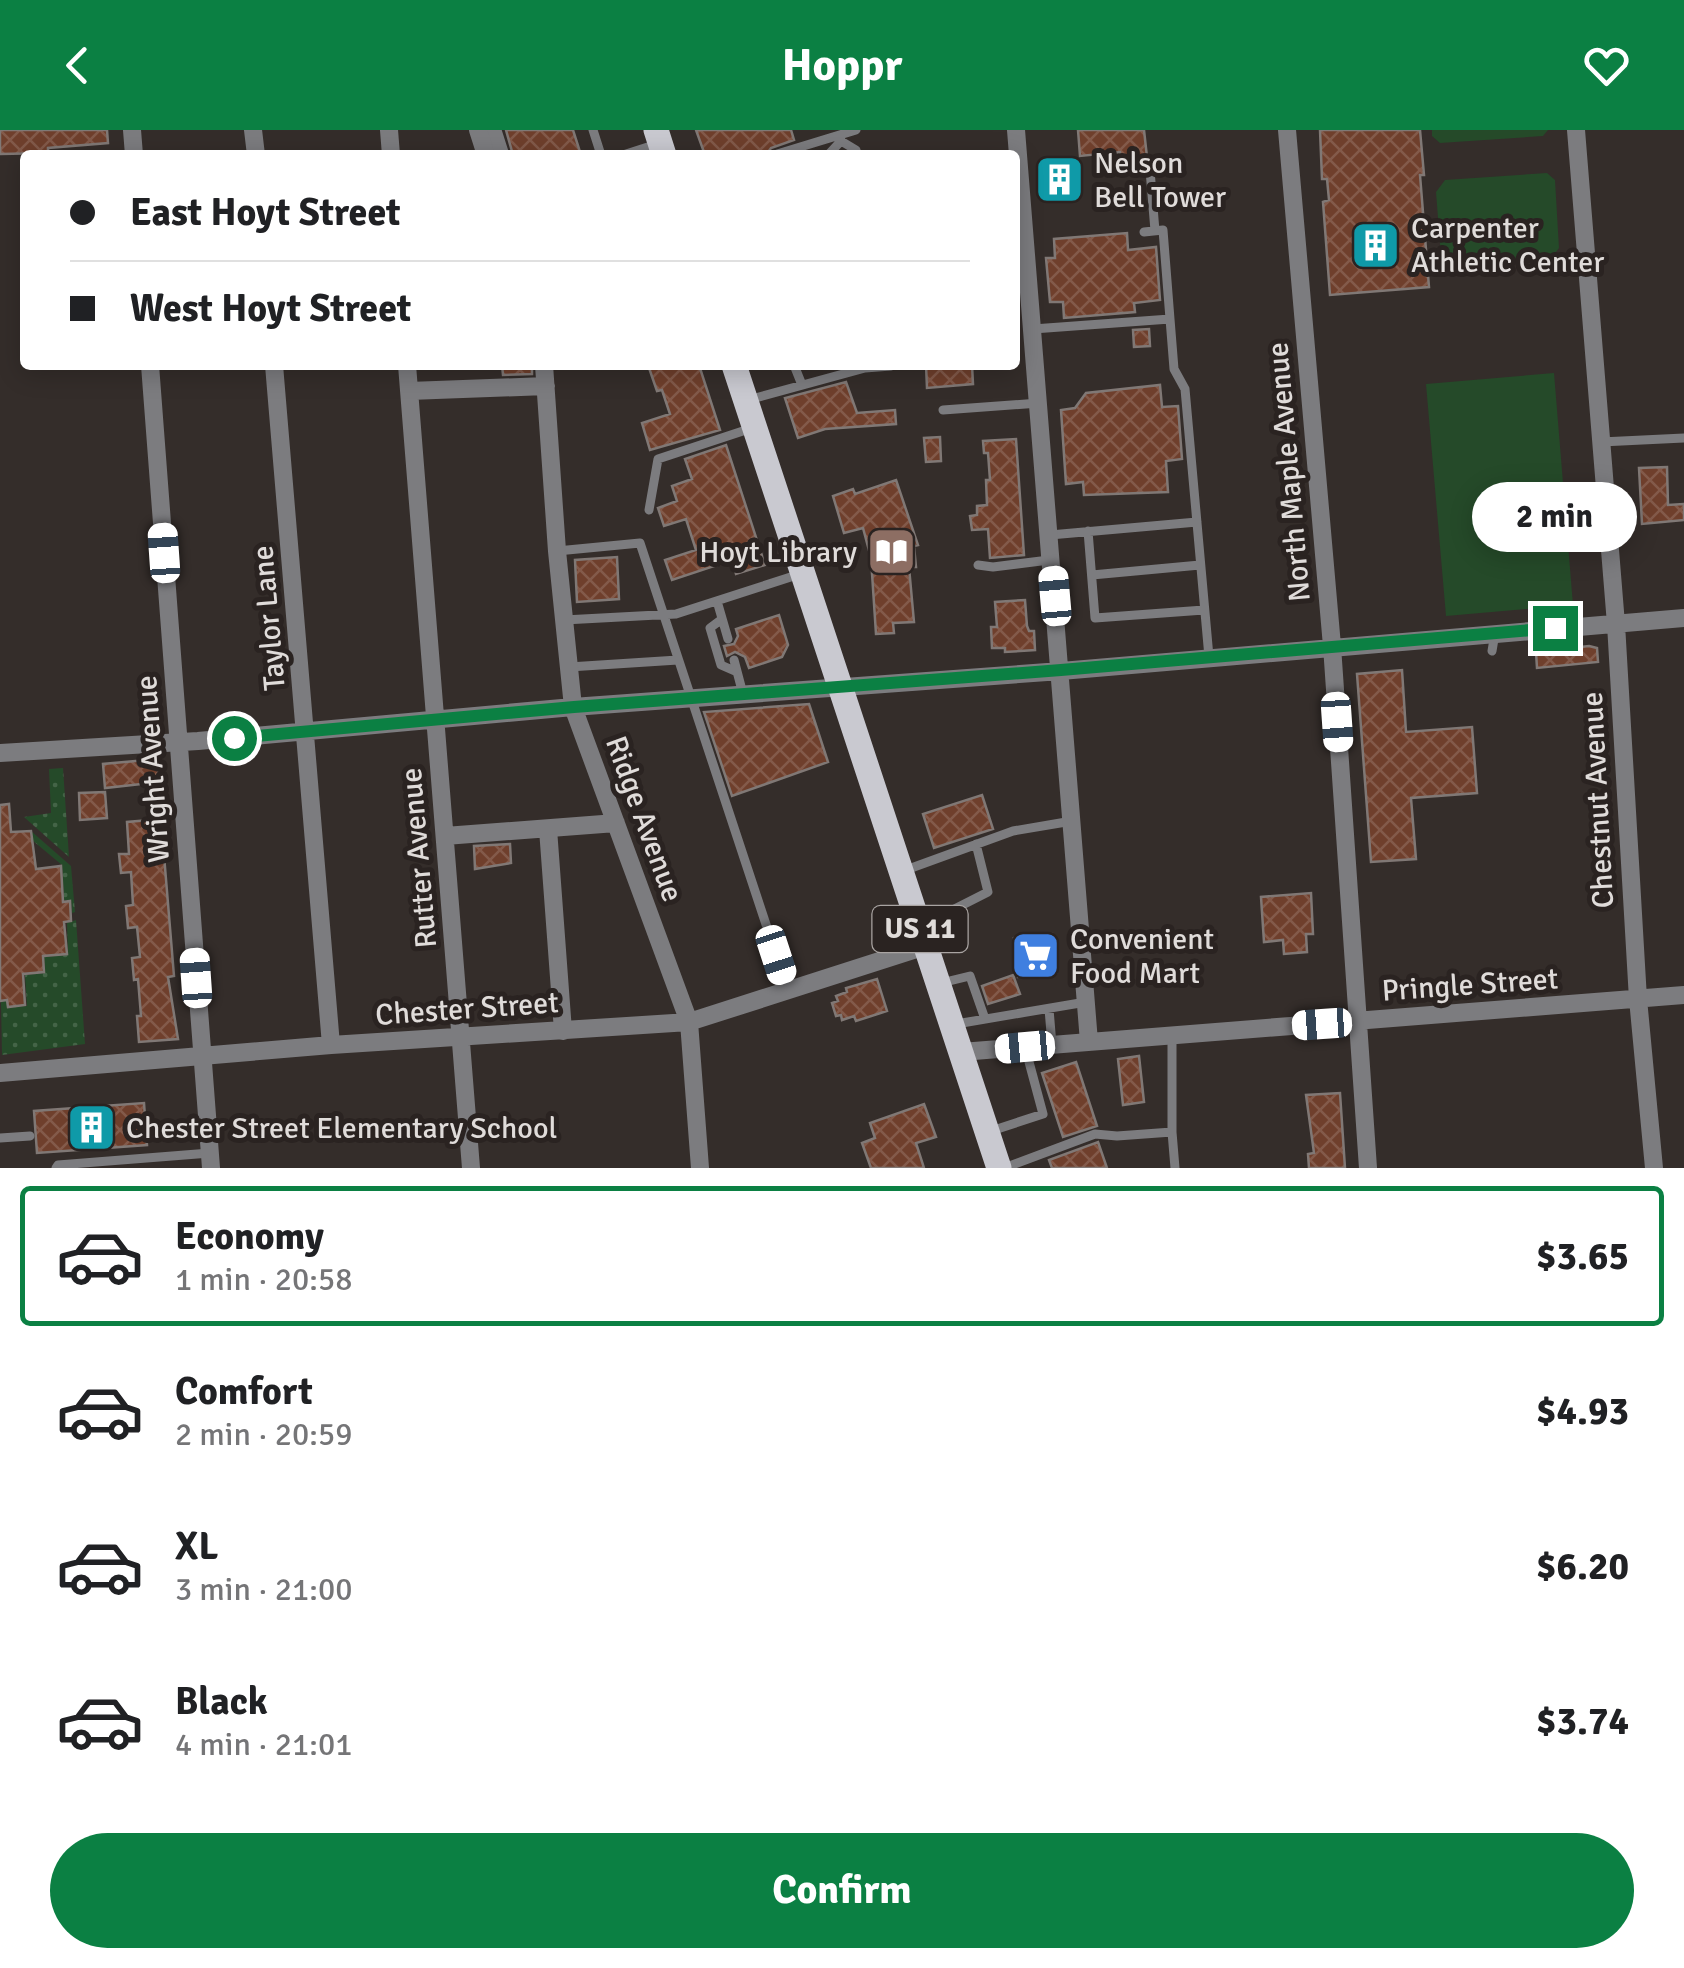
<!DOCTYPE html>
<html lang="en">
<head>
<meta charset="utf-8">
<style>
  :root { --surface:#fff; --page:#f6f6f6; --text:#202124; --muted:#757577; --line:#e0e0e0; --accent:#0b8043 }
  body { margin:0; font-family:Signika,sans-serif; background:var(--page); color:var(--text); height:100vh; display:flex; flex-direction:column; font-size:38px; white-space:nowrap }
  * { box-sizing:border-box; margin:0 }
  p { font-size:32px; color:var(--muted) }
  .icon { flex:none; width:55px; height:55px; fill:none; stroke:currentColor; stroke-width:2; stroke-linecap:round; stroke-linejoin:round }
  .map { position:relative; height:1038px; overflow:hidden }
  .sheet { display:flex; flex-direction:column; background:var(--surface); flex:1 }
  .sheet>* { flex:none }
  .hud { position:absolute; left:20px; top:20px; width:1000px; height:220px; border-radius:10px; box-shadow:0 5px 25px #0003; display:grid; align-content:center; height:220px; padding:0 50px; background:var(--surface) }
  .end { position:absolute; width:45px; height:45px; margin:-22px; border:12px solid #0b8043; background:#fff; box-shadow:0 0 0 5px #fff }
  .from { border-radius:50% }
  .bubble { position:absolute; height:70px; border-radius:35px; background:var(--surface); box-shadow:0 5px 25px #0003; font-size:32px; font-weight:800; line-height:70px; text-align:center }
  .car { position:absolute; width:30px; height:60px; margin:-30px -15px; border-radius:12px; box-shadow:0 0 8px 2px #0007; background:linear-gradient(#fff 24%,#345 0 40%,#fff 0 76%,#345 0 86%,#fff 0) }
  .hud b { display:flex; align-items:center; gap:35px; height:95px; font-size:38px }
  .hud b+b { border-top:2px solid var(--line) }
  .hud i { width:25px; height:25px; background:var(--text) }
  ul { padding:18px 0 0; list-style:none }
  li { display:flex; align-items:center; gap:30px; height:140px; margin:0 20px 15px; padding:0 30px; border:5px solid transparent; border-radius:10px }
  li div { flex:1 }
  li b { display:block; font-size:38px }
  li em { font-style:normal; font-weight:800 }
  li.selected { border-color:var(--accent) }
  li>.icon { width:90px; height:90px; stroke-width:1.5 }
  .primary-button { display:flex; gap:20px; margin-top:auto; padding:20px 50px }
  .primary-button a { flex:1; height:115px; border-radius:60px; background:var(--accent); color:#fff; font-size:40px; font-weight:800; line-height:115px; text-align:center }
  header { display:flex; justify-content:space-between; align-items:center; height:130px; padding:0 50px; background:var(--accent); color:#fff; font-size:45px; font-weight:800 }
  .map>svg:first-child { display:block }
  .green { fill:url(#green-dots) }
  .pitch { fill:#254a29 }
  .building { fill:url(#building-cross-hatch); stroke:#807875; stroke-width:2.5 }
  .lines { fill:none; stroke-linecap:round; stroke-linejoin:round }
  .service { stroke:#7c7c7f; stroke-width:9 }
  .minor { stroke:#7c7c7f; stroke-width:18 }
  .primary { stroke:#c9c9d0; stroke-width:25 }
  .route { stroke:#0b8043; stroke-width:12 }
  .labels { text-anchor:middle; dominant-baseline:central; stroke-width:10; stroke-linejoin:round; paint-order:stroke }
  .shield { fill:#2a2321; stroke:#a9a4a2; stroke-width:2.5 }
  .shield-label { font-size:28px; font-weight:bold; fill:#e0dcda }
  .poi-label { font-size:30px; fill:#e0dcda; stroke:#2a2321; text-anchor:start }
  .street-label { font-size:30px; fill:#e0dcda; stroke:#2a2321 }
</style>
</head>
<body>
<header><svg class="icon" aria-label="back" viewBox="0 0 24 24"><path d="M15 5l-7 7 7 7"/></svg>Hoppr<svg class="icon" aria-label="heart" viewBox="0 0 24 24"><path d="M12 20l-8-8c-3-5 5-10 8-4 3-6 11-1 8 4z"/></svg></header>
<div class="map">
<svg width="1684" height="1038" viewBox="0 0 1684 1038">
  <defs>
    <pattern id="green-dots" width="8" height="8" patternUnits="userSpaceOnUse" patternTransform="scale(2.5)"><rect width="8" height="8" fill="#254a29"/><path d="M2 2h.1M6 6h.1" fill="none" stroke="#446447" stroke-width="1.8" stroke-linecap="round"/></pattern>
    <pattern id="building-cross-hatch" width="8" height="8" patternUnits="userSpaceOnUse" patternTransform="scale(2.5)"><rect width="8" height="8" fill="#6f3f2c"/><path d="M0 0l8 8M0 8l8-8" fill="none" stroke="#835a4a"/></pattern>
  </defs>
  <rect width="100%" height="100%" fill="#342d2a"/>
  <path class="green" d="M63,638L69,727L24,687L51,683L49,639Z
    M31,701L71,736L75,782L72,783L71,770H64L62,735L32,710Z
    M76,790L85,914L2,925L1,871H6L8,877L27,876L25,845L45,843L44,827L68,825L67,793Z"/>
  <path class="pitch" d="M1432,0H1548L1543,6L1440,13L1432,6Z
    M1547,43L1555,50L1559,118L1553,126L1451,134L1441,126L1436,62L1445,50Z
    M1554,243L1573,475L1446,486L1426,254Z"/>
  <path class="building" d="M0,0H107L108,13L48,18V23L0,24Z
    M506,0H573L581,25H513Z
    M696,0H791L794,10L771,18L766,25H705Z
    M1078,0H1144L1147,27L1121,29L1120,22L1080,26Z
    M1320,0H1420L1424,45H1420L1429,157L1330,165L1323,72L1329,70L1327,49H1322Z
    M1066,43L1067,56L1053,57L1052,44Z
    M1127,103L1128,120L1156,117L1160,170L1134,173L1135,182L1064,188L1063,172H1050L1046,128H1055L1054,109Z
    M1149,199L1150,216L1134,217L1133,200Z
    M502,235H532V244L503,245Z
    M648,235H699L720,300L650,320L642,293L670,284L662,260L657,261Z
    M926,235H972L973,254L927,258Z
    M846,252L857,283L895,280L896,294L825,299L798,308L785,268Z
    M1160,255L1162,277L1178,276L1182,329L1166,331L1168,362L1084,365L1083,352L1066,354L1061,280L1075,278L1086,263Z
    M940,307L941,331L926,332L924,308Z
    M1016,309L1024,425L990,428L988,399L972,400L970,386L977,385V376L987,375L986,350H990L988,323H984L983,311Z
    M726,315L765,435L736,444L732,430L672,450L665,430L696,420L686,389L664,396L658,378L677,371L672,356L692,349L685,329Z
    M1667,337L1668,375L1684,374V390L1642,394L1639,338Z
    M896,350L918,415L914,416L916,437H909L914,492L893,493L894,503L876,504L871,428L863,398L844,403L833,366L853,359L855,364Z
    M617,427L619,469L577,472L575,430Z
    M1025,470L1027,496L1029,501H1034L1035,520L1005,522V518H992L991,497H997L995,472Z
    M779,485L788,515L782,527L749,538L745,527L735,522L727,526L724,516L734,514L738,506L736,499Z
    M1589,516L1597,518L1598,532L1537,538L1536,522Z
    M1402,540L1406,602L1472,597L1477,663L1411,668L1416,729L1371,732L1357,544Z
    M809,574L828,632L732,666L704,582Z
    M157,629L160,652L105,658L103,634Z
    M105,662L107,688L80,690L79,663Z
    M982,665L993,699L934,718L923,684Z
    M9,674L11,702L31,701L36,739L61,736L63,772L70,771L71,791L64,792L67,824L43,826L44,842L23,844L25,875L8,877L7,870L0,871V675Z
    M161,689L174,846L168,847L178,909L139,912L137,886H141L138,849L134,850L132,828L140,827L137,797L128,798L126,776L133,775L131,742L121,743L119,724H129L127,692Z
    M510,714L511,733L475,739L474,716Z
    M1311,763L1313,804H1306L1307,822L1284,824L1283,810L1264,812L1261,767Z
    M1052,804L1056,843L1018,847L1014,808Z
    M1013,845L1020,864L988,874L982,856Z
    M877,849L887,881L856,891L854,886L842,890L841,885L836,886L832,873L838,871L836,866L847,862L846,858Z
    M1139,926L1144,972L1123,975L1118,929Z
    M1076,932L1097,996L1063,1007L1042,943Z
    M1340,963L1345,1038H1309L1308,1024L1314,1023L1306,965Z
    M144,973L147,1015L37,1023L34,981Z
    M924,974L936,1007L916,1013L924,1038H871L862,1013L875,1008L870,993Z
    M1098,1012L1107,1038H1052L1049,1030Z"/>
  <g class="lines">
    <path class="service" d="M489,0L496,25
      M497,0L505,25
      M593,0L601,25
      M840,5L841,11L856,20L857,25
      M623,25L657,14
      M774,25L856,0
      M828,25L841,11
      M1150,40L1155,101
      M1170,189L1174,239L1185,259L1209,527
      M1033,199L1170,189L1163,100L1144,102
      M794,235L802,255
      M748,270L865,238L891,236
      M943,280L1039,273
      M1601,312L1684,308
      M649,380L658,329L752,298
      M1088,401L1095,488L1204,480
      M1050,405L1197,392
      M557,421L640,413L788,861
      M978,435L993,437L1049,430
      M1092,445L1200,435
      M717,471L728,509
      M722,489L710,498L721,535L737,542
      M564,490L676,484L800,444
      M1492,521L1495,503
      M734,530L743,564
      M569,537L678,530
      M903,741L1013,701L1072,691
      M923,795L988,762L976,714
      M941,853L970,846L985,889
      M1049,879L1052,915
      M956,894L1086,872
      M988,1002L1043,984L1025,917
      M1172,1002V906
      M0,1008L30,1006
      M56,1038L58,1035L210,1023
      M1004,1038L1095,1004L1117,1006L1172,1002L1175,1038"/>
    <path class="minor" d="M132,0L134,25
      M253,0L256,25
      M389,0L391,25
      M478,0L486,25
      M1016,0L1089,912
      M1287,0L1332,516L1368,1038
      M1576,0L1616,494L1638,869L1654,1038
      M150,235L211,1038
      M274,235L331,915
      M407,235L471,1038
      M544,235L557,421L573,577L689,892L700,1038
      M409,261L546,256
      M0,623L198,611L573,577L1061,541L1684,488
      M548,699L563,901
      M445,706L616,693
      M961,922L1684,865
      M0,943L331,915L689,892L926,816"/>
    <path class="primary" d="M656,0L664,25
      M734,235L999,1038"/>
  </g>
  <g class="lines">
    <path class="route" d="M234,608L574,577L1061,540L1555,498"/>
  </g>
  <defs>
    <symbol id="building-square" viewBox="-11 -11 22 22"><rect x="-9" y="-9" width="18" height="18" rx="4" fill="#0f9aa8" stroke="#2a2321"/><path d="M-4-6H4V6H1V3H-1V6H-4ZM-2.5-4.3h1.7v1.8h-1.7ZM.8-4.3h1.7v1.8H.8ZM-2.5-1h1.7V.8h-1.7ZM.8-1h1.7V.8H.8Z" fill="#fff"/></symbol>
    <symbol id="library-square" viewBox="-11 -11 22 22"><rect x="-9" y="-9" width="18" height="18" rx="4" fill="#8d6e63" stroke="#2a2321"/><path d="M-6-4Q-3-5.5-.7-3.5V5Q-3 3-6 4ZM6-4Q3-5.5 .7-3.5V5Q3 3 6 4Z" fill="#fff"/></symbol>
    <symbol id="supermarket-square" viewBox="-11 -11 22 22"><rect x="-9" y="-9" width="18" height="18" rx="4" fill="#3f7fe0" stroke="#2a2321"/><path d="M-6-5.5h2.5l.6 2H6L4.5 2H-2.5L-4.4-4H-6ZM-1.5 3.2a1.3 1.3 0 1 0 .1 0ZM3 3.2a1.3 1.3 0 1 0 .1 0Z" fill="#fff"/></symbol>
  </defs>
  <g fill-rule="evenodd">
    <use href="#building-square" x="1032" y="22" width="55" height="55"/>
    <use href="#building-square" x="1348" y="88" width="55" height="55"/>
    <use href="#library-square" x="864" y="394" width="55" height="55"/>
    <use href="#supermarket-square" x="1008" y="798" width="55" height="55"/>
    <use href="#building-square" x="64" y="970" width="55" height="55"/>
  </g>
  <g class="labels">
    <rect class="shield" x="872.5" y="776" width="95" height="46" rx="8"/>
    <g class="shield-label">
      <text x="920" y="799">US 11</text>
    </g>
    <g class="poi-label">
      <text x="1094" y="33">Nelson<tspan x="1094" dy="34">Bell Tower</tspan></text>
      <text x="1411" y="98">Carpenter<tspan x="1411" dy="34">Athletic Center</tspan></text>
      <text x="857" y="422" text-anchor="end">Hoyt Library</text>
      <text x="1070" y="809">Convenient<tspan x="1070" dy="34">Food Mart</tspan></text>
      <text x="126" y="998">Chester Street Elementary School</text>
    </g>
    <g class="street-label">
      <text transform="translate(1289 342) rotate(-95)">North Maple Avenue</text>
      <text transform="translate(269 488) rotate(-95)">Taylor Lane</text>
      <text transform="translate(153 639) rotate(-94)">Wright Avenue</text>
      <text transform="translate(1598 670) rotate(-93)">Chestnut Avenue</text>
      <text transform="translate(644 689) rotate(70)">Ridge Avenue</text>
      <text transform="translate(419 728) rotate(-95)">Rutter Avenue</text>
      <text transform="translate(1470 855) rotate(-4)">Pringle Street</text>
      <text transform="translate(467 879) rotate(-4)">Chester Street</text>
    </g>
  </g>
</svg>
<i class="end from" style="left:234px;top:608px"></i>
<i class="end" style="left:1555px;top:498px"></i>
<div class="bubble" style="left:1472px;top:352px;width:165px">2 min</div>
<i class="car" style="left:164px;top:423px;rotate:356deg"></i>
<i class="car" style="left:1055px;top:466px;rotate:355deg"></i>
<i class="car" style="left:1337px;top:592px;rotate:176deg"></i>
<i class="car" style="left:776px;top:825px;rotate:162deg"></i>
<i class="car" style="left:196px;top:848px;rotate:356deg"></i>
<i class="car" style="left:1322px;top:894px;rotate:266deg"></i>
<i class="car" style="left:1025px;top:917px;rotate:265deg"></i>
<div class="hud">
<b><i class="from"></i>East Hoyt Street</b>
<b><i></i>West Hoyt Street</b>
</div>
</div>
<section class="sheet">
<ul>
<li class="selected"><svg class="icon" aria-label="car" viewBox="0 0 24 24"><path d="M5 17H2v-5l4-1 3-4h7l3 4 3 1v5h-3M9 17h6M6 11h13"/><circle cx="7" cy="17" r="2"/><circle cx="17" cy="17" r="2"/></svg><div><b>Economy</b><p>1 min · 20:58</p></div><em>$3.65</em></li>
<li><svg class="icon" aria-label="car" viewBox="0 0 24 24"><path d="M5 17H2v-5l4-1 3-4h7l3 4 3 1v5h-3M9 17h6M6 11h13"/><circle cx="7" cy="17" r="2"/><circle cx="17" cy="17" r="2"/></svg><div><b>Comfort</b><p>2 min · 20:59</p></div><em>$4.93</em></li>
<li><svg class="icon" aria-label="car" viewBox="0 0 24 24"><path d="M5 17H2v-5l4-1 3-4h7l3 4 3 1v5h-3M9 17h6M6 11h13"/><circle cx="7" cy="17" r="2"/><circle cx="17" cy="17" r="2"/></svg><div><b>XL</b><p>3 min · 21:00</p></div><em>$6.20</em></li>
<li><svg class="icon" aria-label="car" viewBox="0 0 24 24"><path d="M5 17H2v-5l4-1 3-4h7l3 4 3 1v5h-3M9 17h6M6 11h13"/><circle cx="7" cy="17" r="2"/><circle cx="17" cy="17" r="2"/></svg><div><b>Black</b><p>4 min · 21:01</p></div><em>$3.74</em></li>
</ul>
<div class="primary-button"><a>Confirm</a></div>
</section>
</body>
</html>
